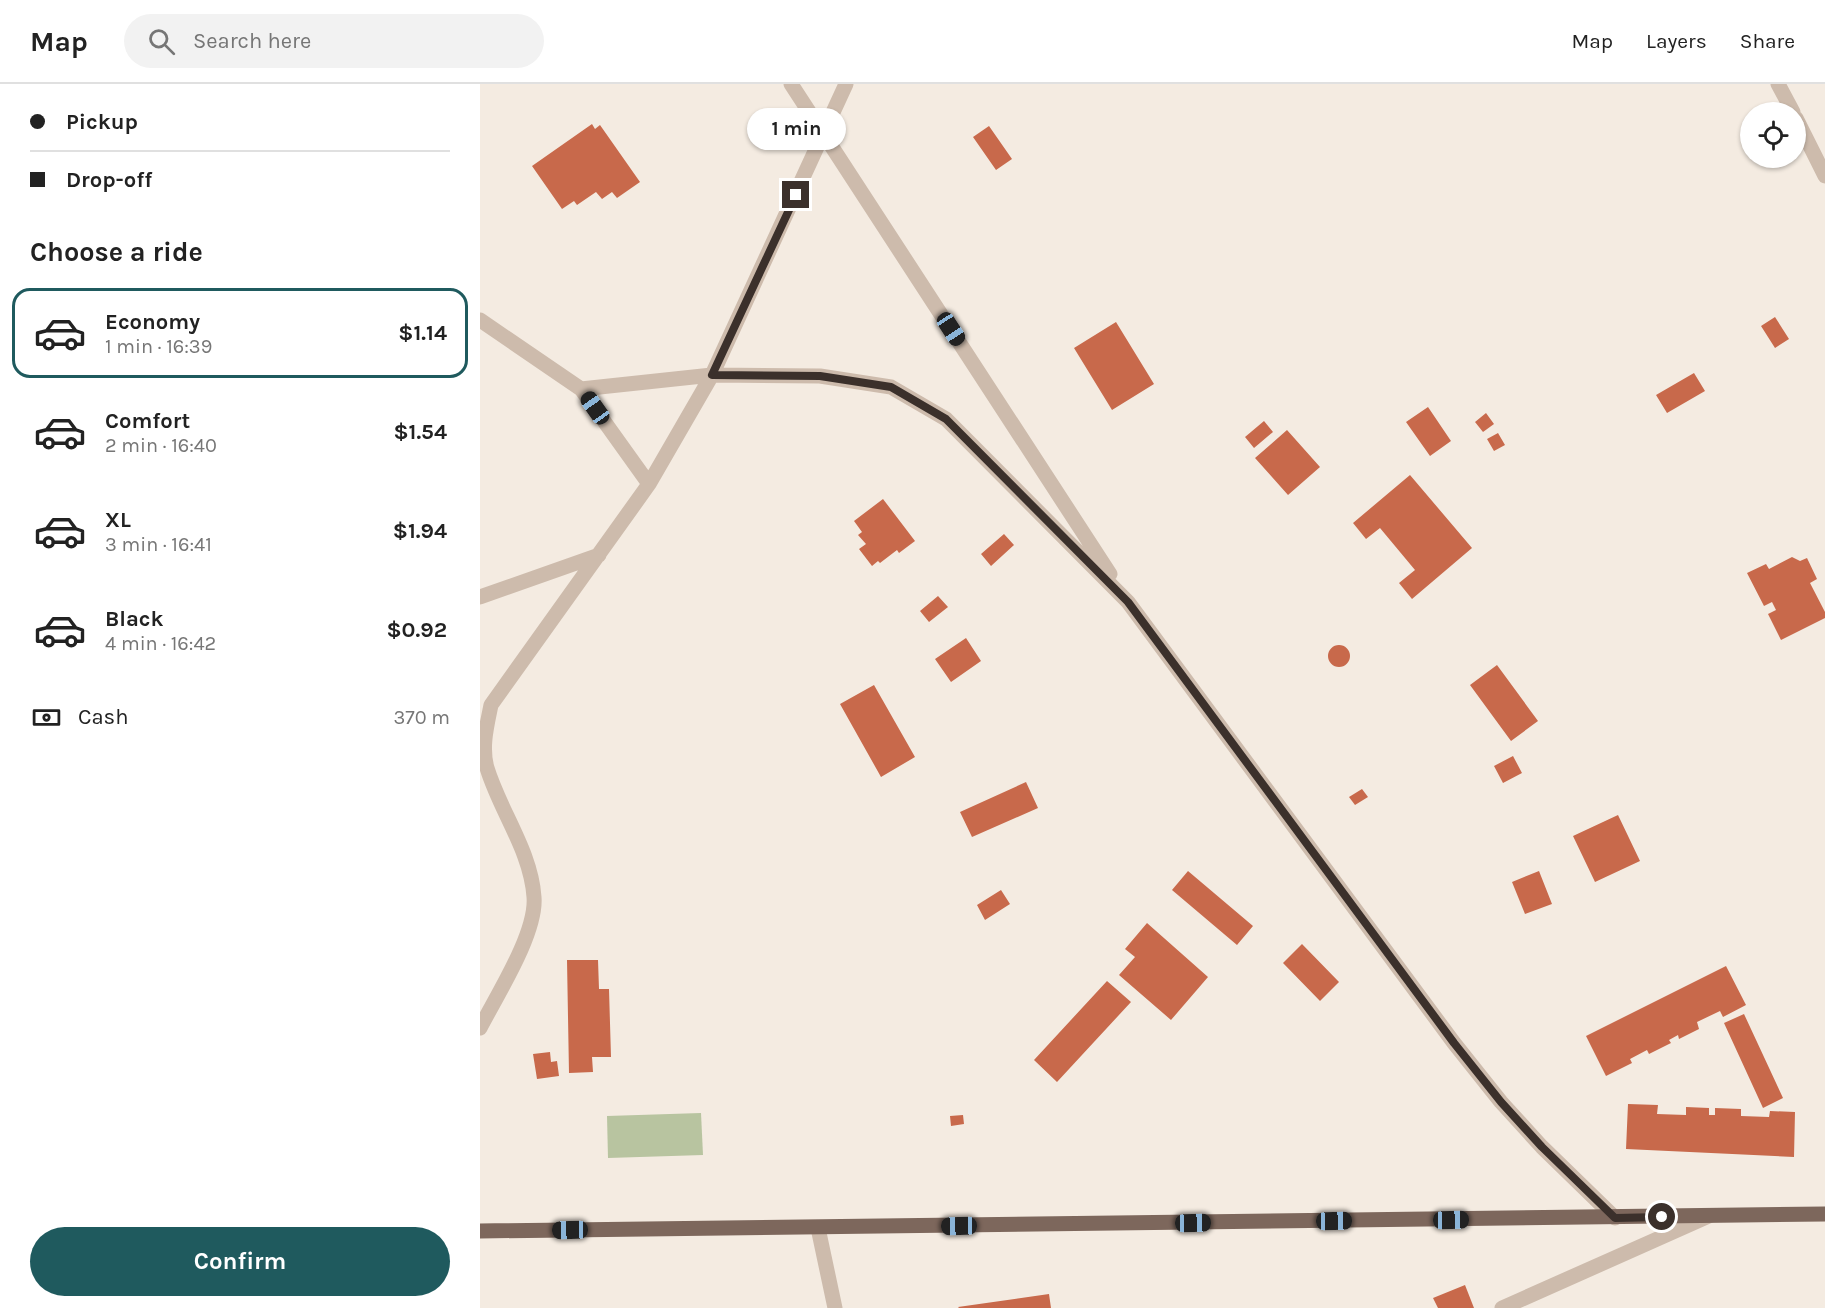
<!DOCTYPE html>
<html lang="en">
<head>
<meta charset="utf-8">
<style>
  :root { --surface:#fff; --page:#f2f2f2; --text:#222; --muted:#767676; --line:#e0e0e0; --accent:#1f5a5e }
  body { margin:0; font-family:Karla,sans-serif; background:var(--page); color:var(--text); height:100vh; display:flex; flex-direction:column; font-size:22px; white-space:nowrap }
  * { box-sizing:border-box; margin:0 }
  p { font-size:20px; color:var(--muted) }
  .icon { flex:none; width:33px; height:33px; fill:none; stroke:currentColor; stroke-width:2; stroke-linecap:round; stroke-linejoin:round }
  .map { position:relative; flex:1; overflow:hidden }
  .details { display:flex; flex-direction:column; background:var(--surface); width:480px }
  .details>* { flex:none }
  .top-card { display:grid; align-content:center; height:132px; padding:0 30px; background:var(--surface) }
  .buttons { position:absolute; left:1260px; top:18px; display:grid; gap:12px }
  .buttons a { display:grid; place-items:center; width:66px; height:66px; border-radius:50%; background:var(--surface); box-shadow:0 2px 4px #0004; font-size:30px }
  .end { position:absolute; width:27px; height:27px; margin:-14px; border:8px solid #3b302b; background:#fff; box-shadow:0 0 0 3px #fff }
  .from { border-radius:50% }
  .bubble { position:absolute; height:42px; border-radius:21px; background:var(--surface); box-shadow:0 2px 4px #0004; font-size:20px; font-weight:700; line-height:42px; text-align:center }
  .car { position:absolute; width:18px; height:36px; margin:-18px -9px; border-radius:8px; box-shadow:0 0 4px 2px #0007; background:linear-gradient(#222 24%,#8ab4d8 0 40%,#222 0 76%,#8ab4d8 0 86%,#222 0) }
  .top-card b { display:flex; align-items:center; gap:21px; height:57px; font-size:22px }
  .top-card b+b { border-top:2px solid var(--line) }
  .top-card i { width:15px; height:15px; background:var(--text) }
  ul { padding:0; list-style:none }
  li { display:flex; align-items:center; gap:18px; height:90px; margin:0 12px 9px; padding:0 18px; border:3px solid transparent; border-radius:18px }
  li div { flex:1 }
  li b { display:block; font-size:22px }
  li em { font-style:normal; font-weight:700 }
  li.active { border-color:var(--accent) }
  li>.icon { width:54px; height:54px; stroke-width:1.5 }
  h2 { padding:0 30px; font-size:27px; line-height:72px }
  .pay { display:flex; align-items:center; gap:15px; height:66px; padding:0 30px; font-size:22px }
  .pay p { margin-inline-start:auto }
  .primary-button { display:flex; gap:12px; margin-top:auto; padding:12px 30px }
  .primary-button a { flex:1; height:69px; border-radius:36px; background:var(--accent); color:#fff; font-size:24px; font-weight:700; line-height:69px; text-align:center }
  header { display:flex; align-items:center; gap:36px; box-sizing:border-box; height:84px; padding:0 30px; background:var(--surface); border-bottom:2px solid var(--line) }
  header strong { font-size:28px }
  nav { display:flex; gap:33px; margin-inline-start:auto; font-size:21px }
  .search { width:420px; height:54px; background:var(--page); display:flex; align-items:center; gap:15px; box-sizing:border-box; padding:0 21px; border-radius:33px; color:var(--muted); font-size:22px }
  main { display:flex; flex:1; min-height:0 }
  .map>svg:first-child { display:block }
  .green { fill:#b8c4a0 }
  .building { fill:#c8694b }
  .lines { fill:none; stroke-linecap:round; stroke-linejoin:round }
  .minor { stroke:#cdbbac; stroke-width:15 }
  .major { stroke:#7d675c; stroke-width:15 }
  .route { stroke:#3b302b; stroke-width:8 }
</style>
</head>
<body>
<header>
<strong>Map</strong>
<div class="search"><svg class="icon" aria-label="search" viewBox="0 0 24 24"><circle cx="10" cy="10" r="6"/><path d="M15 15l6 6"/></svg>Search here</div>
<nav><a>Map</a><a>Layers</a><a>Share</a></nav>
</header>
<main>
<section class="details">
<div class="top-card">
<b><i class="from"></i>Pickup</b>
<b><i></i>Drop-off</b>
</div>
<h2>Choose a ride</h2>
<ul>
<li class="active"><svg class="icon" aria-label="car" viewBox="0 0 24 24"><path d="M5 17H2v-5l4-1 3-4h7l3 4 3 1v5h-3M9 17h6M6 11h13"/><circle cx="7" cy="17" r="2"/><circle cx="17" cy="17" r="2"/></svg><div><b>Economy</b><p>1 min · 16:39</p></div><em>$1.14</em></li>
<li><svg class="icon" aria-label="car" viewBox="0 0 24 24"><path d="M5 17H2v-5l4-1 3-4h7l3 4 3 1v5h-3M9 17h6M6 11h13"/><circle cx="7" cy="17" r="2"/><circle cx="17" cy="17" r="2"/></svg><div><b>Comfort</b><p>2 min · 16:40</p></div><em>$1.54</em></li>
<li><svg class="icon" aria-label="car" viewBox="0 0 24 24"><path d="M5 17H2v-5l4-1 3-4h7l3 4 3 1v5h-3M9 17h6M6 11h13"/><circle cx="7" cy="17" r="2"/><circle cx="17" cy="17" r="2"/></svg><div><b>XL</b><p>3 min · 16:41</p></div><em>$1.94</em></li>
<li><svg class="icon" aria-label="car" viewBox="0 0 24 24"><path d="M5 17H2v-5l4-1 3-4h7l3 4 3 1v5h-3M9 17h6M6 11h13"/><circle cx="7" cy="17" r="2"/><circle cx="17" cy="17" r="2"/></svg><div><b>Black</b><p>4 min · 16:42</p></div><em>$0.92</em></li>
</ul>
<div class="pay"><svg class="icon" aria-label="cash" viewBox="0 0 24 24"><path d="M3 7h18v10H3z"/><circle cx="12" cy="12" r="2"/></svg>Cash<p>370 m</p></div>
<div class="primary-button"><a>Confirm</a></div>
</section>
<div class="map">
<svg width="1345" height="1224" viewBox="0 0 1345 1224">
  <rect width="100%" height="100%" fill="#f4ebe1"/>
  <path class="green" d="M221,1029L223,1071L128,1074L127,1032Z"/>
  <path class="building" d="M112,40L115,45L120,41L160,98L137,114L132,108L122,115L116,108L97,121L94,117L82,125L52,82Z
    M509,42L532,75L516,86L493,53Z
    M1295,233L1309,255L1295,264L1281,242Z
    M636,238L674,300L632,326L594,264Z
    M1214,289L1225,307L1187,329L1176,311Z
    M948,323L971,357L950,372L926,338Z
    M1006,329L1014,340L1003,348L995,338Z
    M784,337L793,348L774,364L765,353Z
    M807,346L840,383L808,411L775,374Z
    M1018,349L1025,361L1014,367L1007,355Z
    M930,391L992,464L932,515L919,499L935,486L900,444L886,455L873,439Z
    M403,415L435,457L419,469L417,466L400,479L398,477L392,482L379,465L386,460L378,451L382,448L374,437Z
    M524,450L534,461L511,482L501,470Z
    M1312,473L1320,477L1327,474L1337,495L1330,499L1345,528V534L1301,556L1288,530L1296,526L1292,518L1284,522L1267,489L1286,480L1289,485Z
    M458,512L468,523L449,538L440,527Z
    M486,554L501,577L471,598L455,575Z
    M848 572a11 11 0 1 1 22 0a11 11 0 1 1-22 0Z
    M1017,581L1058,637L1031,657L990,601Z
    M394,601L435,673L401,693L360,620Z
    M1033,672L1042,689L1023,699L1014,682Z
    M546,698L558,724L492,753L480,728Z
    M882,705L888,713L875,721L869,713Z
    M1138,731L1160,777L1115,798L1093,752Z
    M708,787L773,842L757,861L692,806Z
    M1059,787L1072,820L1045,830L1032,798Z
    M521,806L530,820L505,836L497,821Z
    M667,839L728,893L691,936L639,891L655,873L645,865Z
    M822,860L859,898L840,917L803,879Z
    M87,876H118L119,905H129L131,973H112L113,988L89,989Z
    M1246,882L1266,921L1243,933L1240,927L1217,938L1219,945L1199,955L1198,951L1189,956L1191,959L1169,970L1167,966L1150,975L1152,979L1126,992L1106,952Z
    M627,897L651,918L577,998L554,976Z
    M1264,930L1303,1014L1283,1024L1244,939Z
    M70,968L71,978L77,977L79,992L57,995L53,970Z
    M1148,1020L1178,1021L1177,1030L1206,1031V1023L1229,1024V1031H1235V1024L1261,1025V1032L1289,1033L1290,1027L1315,1028L1314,1073L1146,1065Z
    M483,1031L484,1040L471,1042L470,1032Z
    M985,1201L994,1224H958L953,1214Z
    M569,1210L571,1224H479L478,1223Z"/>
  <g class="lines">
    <path class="minor" d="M311,0L630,490
      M1298,0L1313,28
      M1316,34L1345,92
      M0,236L101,305L169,400
      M101,305L232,291L340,292L411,303L466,335L648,518L974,959L1021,1018L1062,1063L1135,1134
      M0,513L119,471
      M0,944C17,911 57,849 54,813C51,767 20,727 7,684C1,663 7,641 11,621L169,400L232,291L366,0
      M338,1144L355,1224
      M1022,1224L1229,1132"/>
    <path class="major" d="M0,1147L1345,1130"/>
  </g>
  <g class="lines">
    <path class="route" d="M316,111L232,291L340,292L411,303L466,335L648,518L974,959L1021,1018L1062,1063L1135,1134L1182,1133"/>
  </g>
</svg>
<div class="buttons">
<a><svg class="icon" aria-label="locate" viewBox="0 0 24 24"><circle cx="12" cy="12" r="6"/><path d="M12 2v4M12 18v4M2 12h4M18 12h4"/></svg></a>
</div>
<i class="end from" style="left:1182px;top:1133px"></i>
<i class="end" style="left:316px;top:111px"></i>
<div class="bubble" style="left:267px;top:24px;width:99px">1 min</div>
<i class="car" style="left:471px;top:245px;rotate:147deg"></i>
<i class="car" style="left:115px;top:324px;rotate:325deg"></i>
<i class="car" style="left:971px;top:1136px;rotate:89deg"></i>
<i class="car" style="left:854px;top:1137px;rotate:89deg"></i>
<i class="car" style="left:713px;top:1139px;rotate:89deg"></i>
<i class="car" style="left:479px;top:1142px;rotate:269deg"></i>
<i class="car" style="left:90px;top:1146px;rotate:269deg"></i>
</div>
</main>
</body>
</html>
